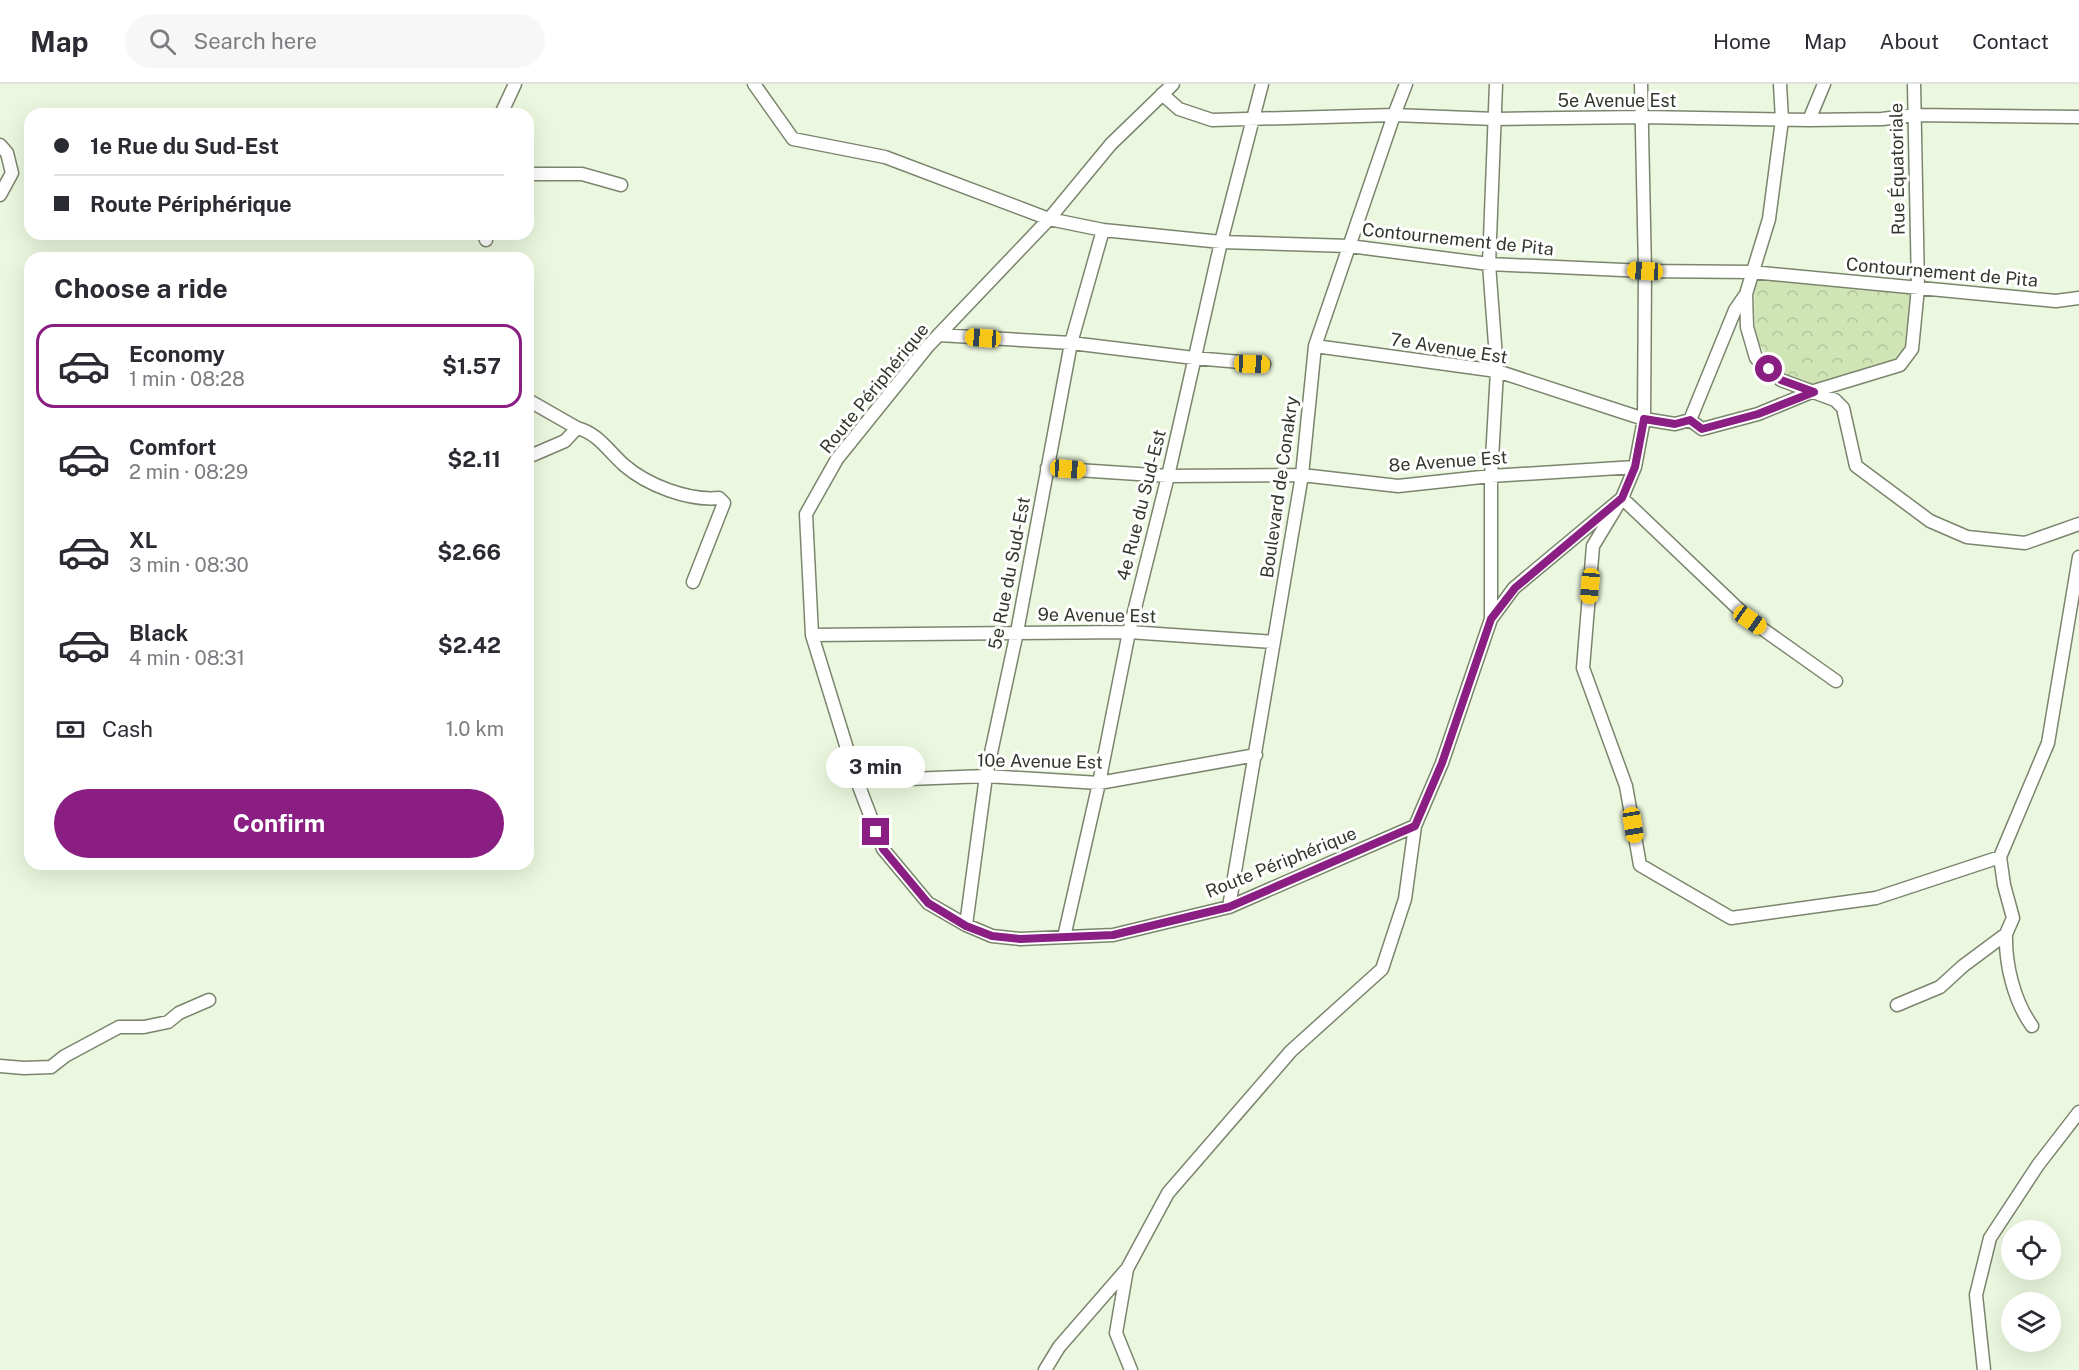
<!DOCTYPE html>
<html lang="en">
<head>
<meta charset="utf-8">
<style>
  :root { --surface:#fff; --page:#f7f7f7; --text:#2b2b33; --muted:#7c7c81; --line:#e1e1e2; --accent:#8a1e83 }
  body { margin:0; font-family:"Public Sans",sans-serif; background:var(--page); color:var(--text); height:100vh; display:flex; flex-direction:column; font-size:22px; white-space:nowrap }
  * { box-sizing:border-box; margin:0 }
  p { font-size:20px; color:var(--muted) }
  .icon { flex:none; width:33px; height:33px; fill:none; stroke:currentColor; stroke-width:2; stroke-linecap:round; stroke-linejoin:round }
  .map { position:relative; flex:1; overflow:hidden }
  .sheet { position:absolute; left:24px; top:168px; width:510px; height:618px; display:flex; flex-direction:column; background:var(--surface); border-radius:18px; box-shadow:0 6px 24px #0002 }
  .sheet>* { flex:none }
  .banner { position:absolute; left:24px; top:24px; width:510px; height:132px; border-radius:18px; box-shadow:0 6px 24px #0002; display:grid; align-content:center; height:132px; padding:0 30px; background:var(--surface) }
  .tools { position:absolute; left:2001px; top:1136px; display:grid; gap:12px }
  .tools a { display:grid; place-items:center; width:60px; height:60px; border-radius:50%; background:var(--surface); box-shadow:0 6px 24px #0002; font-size:30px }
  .end { position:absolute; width:27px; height:27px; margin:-14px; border:8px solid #8a1e83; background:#fff; box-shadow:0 0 0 3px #fff }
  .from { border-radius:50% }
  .bubble { position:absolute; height:42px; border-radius:21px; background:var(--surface); box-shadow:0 6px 24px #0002; font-size:20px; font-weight:700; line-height:42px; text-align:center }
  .car { position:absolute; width:18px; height:36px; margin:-18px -9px; border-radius:8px; box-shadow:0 0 4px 2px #0007; background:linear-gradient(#f5c518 24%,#345 0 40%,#f5c518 0 76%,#345 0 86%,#f5c518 0) }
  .banner b { display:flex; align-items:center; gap:21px; height:57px; font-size:22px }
  .banner b+b { border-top:2px solid var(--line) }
  .banner i { width:15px; height:15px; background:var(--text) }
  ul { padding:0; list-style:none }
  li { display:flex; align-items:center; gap:18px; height:84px; margin:0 12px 9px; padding:0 18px; border:3px solid transparent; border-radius:18px }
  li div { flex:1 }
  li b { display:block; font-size:22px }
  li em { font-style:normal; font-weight:700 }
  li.current { border-color:var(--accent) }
  li>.icon { width:54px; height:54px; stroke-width:1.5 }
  h2 { padding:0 30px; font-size:27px; line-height:72px }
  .pay { display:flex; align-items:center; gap:15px; height:66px; padding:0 30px; font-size:22px }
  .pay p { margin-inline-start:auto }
  .button { display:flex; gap:12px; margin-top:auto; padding:12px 30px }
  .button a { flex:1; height:69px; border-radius:36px; background:var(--accent); color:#fff; font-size:24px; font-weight:700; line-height:69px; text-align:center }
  header { display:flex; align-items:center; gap:36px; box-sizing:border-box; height:84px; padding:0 30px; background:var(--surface); border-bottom:2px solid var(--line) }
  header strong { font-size:28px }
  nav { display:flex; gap:33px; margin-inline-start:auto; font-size:21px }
  .search { width:420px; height:54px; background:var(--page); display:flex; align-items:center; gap:15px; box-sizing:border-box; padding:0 21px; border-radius:33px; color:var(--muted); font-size:22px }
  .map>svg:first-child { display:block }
  .forest { fill:url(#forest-crowns) }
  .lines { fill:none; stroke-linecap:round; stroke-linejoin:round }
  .minor-casing { stroke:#7b856e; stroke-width:15 }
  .minor { stroke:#fff; stroke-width:12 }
  .route { stroke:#8a1e83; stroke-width:8 }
  .labels { text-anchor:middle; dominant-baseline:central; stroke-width:6; stroke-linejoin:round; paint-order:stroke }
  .street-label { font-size:18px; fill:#32372d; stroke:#fff }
</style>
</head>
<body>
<header>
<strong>Map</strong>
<div class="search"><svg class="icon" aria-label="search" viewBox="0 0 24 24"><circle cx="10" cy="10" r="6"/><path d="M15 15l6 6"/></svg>Search here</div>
<nav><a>Home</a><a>Map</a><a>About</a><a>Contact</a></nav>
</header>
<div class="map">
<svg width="2079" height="1286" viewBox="0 0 2079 1286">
  <defs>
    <pattern id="forest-crowns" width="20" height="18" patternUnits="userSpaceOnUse" patternTransform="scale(1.5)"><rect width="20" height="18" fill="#d0e5b6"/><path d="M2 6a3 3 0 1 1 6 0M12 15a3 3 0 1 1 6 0" fill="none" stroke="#b3c59d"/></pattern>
  </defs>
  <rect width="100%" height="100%" fill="#ebf7de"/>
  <path class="forest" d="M1761,192L1902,206L1913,211L1910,259L1893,280L1825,301L1801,300L1771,280L1755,252L1754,197Z"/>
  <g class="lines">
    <defs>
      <path id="minor" d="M754,0L793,55L885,73L1049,135L1103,146L1221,158L1349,162L1489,180L1645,187L1752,188L2056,217L2079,214
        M1173,0L1111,60L1049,135L928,262L837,375L806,430L812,551L857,697L883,765L928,819L966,841L992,852L1020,855L1113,851L1229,823L1415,742
        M1780,0L1782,36L1769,135L1746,210L1747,243L1756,274L1781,296L1835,316L1843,324L1856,382L1930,437L1967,453L2025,459L2079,440
        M1162,10L1179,25L1212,36L1394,31L1495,35L1643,33L1809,36L1882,35L1914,31L2079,33
        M501,30L515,0
        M1809,36L1824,0
        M0,61L7,69L12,89L0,111
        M528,90H582L621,101
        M484,150L486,156
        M939,251L1071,259L1194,274L1264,280
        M1315,262L1497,287L1644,335L1675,340L1690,336L1735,226L1746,210
        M528,316L577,344
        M1690,336L1702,345L1758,330L1814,307L1900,281L1912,265L1918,204L1914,0
        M528,373L565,357L577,344C598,349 609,368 624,381C647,401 688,417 719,414L724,419L693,498
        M1047,384L1168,392L1302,391L1398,402L1491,392L1635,383
        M1491,535V392L1497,287L1489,180L1496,0
        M812,551L1129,548L1274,558
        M1836,597L1750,536L1622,414L1593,462L1583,584L1626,702L1640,781L1731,834L1876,814L2000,773
        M857,697L986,692L1099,699L1256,671
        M1229,823L1302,391L1315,262L1394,31L1406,0
        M966,841L986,692L1017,548L1071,259L1103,146
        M2006,850C2005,880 2014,917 2032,942
        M1064,853L1099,699L1129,548L1168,392L1221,158L1262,0
        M1897,921L1940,903L1963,882L2006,850L2013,834L2004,801L2000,773L2048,659L2079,473
        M0,982L24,984L51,983L65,972L119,943H144L168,938L179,929L209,916
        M1045,1286L1059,1263L1126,1186
        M1131,1286L1116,1249L1127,1185L1168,1109L1291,967L1382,885L1405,815L1415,742L1442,679L1491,535L1514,504L1622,414L1635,383L1644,335L1645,187L1641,0
        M1984,1286L1976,1211L1990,1154L2038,1081L2079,1028"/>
    </defs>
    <use href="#minor" class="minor-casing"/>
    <use href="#minor" class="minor"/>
  </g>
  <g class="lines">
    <path class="route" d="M876,748L883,765L928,819L966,842L992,852L1020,855L1113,851L1229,823L1415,742L1442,679L1491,535L1515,504L1622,414L1635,383L1644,335L1675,340L1690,336L1702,345L1758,330L1814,308L1781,296L1769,285"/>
  </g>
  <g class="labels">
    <g class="street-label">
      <text x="1617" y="16">5e Avenue Est</text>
      <text transform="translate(1897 85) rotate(-91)">Rue Équatoriale</text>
      <text transform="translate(1458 155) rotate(6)">Contournement de Pita</text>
      <text transform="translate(1942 188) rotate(5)">Contournement de Pita</text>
      <text transform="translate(1449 264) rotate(9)">7e Avenue Est</text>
      <text transform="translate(874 304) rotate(-51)">Route Périphérique</text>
      <text transform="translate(1448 377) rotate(-4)">8e Avenue Est</text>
      <text transform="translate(1279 403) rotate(-82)">Boulevard de Conakry</text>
      <text transform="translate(1141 421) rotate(-76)">4e Rue du Sud-Est</text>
      <text transform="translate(1009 489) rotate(-79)">5e Rue du Sud-Est</text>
      <text transform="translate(1097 531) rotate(1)">9e Avenue Est</text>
      <text transform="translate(1040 677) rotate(1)">10e Avenue Est</text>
      <text transform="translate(1281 778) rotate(-22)">Route Périphérique</text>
    </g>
  </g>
</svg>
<div class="tools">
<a><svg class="icon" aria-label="locate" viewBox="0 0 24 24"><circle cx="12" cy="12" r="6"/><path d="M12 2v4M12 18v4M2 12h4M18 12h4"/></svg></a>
<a><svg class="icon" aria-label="layers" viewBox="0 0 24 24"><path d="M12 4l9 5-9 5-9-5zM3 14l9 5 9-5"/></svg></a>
</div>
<i class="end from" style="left:1769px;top:285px"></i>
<i class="end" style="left:876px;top:748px"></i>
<div class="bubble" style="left:826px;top:662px;width:99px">3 min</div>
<i class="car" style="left:1645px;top:187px;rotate:273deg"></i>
<i class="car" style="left:983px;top:254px;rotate:274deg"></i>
<i class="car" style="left:1252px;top:280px;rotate:92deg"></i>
<i class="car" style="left:1068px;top:385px;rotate:94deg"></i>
<i class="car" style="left:1590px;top:502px;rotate:185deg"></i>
<i class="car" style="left:1750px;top:536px;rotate:125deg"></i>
<i class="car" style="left:1633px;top:741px;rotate:171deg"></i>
<div class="banner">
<b><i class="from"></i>1e Rue du Sud-Est</b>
<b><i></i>Route Périphérique</b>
</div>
<section class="sheet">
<h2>Choose a ride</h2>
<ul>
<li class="current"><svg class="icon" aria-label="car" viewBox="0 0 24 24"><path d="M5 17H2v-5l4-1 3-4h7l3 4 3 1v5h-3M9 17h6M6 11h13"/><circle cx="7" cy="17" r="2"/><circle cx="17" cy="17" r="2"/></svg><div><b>Economy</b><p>1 min · 08:28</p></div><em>$1.57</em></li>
<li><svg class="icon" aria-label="car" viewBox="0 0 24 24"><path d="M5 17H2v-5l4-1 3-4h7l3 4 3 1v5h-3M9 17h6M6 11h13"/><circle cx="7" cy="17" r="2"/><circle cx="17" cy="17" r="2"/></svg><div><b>Comfort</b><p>2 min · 08:29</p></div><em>$2.11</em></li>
<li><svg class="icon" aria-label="car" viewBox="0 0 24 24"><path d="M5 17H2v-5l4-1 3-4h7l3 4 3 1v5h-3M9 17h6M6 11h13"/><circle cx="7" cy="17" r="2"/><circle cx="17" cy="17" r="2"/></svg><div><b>XL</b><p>3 min · 08:30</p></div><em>$2.66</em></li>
<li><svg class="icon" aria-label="car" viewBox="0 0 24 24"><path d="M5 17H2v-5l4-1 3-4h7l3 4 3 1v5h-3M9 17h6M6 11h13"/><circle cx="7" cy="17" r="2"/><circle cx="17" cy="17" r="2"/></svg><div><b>Black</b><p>4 min · 08:31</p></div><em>$2.42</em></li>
</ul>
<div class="pay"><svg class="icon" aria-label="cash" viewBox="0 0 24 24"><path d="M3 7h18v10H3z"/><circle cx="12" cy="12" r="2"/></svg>Cash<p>1.0 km</p></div>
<div class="button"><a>Confirm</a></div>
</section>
</div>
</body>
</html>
